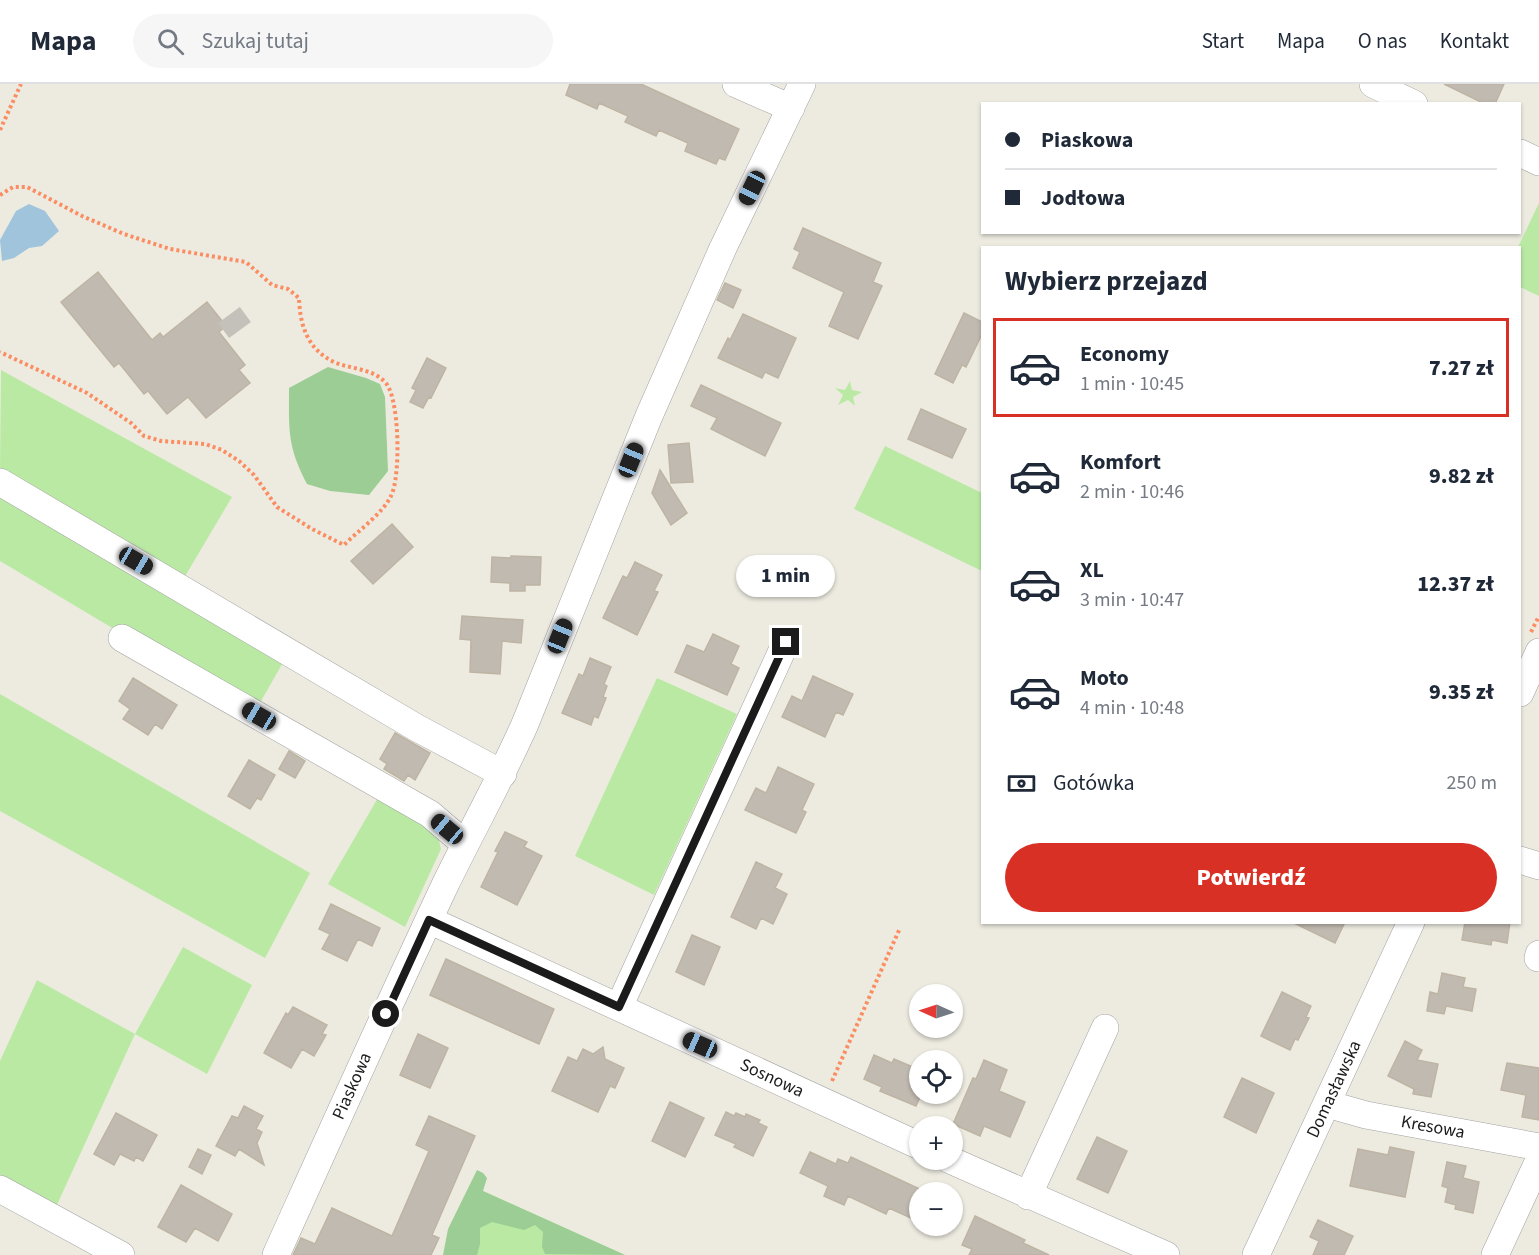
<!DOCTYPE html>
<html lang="pl">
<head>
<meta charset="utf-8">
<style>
  :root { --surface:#fff; --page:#f6f6f7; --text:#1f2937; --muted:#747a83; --line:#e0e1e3; --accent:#d93025 }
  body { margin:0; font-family:"Source Sans 3",sans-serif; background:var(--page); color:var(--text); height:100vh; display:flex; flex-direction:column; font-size:22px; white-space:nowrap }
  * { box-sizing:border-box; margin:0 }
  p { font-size:20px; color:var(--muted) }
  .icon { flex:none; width:33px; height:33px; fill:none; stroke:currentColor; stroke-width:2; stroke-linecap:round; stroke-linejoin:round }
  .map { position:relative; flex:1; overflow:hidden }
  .drawer { position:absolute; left:981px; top:162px; width:540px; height:678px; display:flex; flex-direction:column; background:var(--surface); border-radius:0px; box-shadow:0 2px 4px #0004 }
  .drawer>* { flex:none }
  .top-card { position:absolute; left:981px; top:18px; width:540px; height:132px; border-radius:0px; box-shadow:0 2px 4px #0004; display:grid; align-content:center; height:132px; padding:0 24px; background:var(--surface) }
  .needle { width:39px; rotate:273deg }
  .buttons { position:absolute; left:909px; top:900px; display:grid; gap:12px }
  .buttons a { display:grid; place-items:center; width:54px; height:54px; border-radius:50%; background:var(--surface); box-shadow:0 2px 4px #0004; font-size:30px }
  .end { position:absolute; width:27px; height:27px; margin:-14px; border:8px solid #1b1b1b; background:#fff; box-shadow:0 0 0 3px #fff }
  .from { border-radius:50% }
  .bubble { position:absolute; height:42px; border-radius:21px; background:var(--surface); box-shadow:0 2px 4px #0004; font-size:20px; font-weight:800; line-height:42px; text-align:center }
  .car { position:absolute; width:18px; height:36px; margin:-18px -9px; border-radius:8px; box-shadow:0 0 4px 2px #0007; background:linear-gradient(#222 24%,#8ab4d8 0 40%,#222 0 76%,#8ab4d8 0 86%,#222 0) }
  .top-card b { display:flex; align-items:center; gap:21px; height:57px; font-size:22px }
  .top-card b+b { border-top:2px solid var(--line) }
  .top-card i { width:15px; height:15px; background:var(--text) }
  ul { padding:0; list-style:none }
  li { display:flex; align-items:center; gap:18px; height:99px; margin:0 12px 9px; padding:0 12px; border:3px solid transparent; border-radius:0px }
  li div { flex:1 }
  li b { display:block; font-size:22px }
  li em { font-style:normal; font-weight:800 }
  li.active { border-color:var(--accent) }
  li>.icon { width:54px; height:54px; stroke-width:1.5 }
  h2 { padding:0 24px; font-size:27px; line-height:72px }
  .pay { display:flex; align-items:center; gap:15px; height:66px; padding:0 24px; font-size:22px }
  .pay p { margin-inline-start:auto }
  .cta { display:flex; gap:12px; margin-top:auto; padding:12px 24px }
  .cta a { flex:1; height:69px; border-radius:36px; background:var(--accent); color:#fff; font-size:24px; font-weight:800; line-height:69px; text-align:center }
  header { display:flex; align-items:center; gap:36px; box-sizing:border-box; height:84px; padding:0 30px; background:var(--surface); border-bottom:2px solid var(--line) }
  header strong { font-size:28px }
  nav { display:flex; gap:33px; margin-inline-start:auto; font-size:21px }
  .search { width:420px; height:54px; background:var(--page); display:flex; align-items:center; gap:15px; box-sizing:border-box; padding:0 21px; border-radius:33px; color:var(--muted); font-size:22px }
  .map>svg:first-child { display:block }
  .grass { fill:#bae9a4 }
  .forest { fill:#9bcd94 }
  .water { fill:#9fc4dc }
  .building { fill:#c1bab0; stroke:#beb4a3; stroke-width:1.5 }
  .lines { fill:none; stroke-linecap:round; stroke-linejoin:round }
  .minor-tunnel { stroke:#c3c1b9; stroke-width:27; stroke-dasharray:27 14; stroke-linecap:butt }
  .minor-casing { stroke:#a2a2a2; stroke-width:28 }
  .path { stroke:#fb8d63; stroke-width:4; stroke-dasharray:3 3; stroke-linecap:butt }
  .minor { stroke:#fff; stroke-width:27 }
  .route { stroke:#1b1b1b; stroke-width:8 }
  .labels { text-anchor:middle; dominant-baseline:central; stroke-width:4.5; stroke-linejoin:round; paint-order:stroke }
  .street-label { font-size:18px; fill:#1b1b1b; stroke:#fff }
</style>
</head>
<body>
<header>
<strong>Mapa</strong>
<div class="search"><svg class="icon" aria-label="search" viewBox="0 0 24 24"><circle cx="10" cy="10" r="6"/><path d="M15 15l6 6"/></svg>Szukaj tutaj</div>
<nav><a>Start</a><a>Mapa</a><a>O nas</a><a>Kontakt</a></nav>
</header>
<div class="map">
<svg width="1539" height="1171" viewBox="0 0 1539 1171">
  <rect width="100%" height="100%" fill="#edebe0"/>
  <path class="grass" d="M1539,119V212L1520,203L1518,163Z
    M1,286L232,413L184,494L0,386Z
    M850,297L852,306L862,308L853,313L855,322L848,316L838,321L843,311L835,304L845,306Z
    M885,362L982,409V487L854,425Z
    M0,410L285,575L257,624L114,545L0,477Z
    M657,594L737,630L654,811L575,772Z
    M0,610L310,789L265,874L0,727Z
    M379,712L436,744L441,765L405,843L328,800Z
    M183,863L252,901L207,990L135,950L56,1123L0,1092V977L37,896L135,950Z
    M483,1107L625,1171H466Z"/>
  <path class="forest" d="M328,283L366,294L380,300L385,313L388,387L369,411L330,407L307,400C287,362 289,346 289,304Z
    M477,1086L483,1089L487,1094L483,1107L625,1171L545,1170L542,1163L543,1148L535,1141L524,1146L492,1138L480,1144V1160L477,1171H443L448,1145Z"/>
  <path class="water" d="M29,120L45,127L59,147L42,162L29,164L14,174L2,177L0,156L16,127Z"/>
  <path class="building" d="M570,0H641L739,45L725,76L719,74L716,80L685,67L688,59L659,46L656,52L625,38L628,32L599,19L597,25L566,11Z
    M1444,0H1504L1495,20H1485Z
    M803,144L881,179L873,198L882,202L858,255L829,242L844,208L793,184L800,168L794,165Z
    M98,188L152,256L160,249L163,253L207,218L226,242L219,248L245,281L239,286L250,299L206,334L188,313L167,330L148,307L144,310L119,279L114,283L61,218Z
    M725,199L741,206L733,224L717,216Z
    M964,229L982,238V250L966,283L962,281L953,299L935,290Z
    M743,230L796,254L778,294L765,288L762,294L718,274L728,254L730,256Z
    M427,274L446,284L431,314L429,313L423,324L410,318L416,306L412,304Z
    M701,301L781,339L765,372L711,345L717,334L691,322Z
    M921,325L966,345L952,374L908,355Z
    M689,359L693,398L671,399L668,361Z
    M660,386L687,429L671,441L652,409Z
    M392,440L413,463L373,500L351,477Z
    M511,472L541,473L540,501H525V507H510V499L491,498L492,473L511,474Z
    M635,478L662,491L654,507L658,508L637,551L603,534L623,492L627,494Z
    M462,532L523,536L521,559L502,557L500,590L470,588L471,556L460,555Z
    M713,550L739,562L731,580L739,584L727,611L675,588L687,561L704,568Z
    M590,574L611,583L604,600L607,602L603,613L606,614L598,634L594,632L591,641L562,629L579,590L583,592Z
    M813,592L853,610L843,631L836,628L825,653L782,633L792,612L802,617Z
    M133,594L177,621L162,645L155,640L148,651L123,635L130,625L119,617Z
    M395,649L430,669L415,696L408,691L404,697L384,685L387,680L380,675Z
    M289,667L305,677L295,694L279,685Z
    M249,676L275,691L261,716L257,714L250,725L228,712Z
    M778,683L814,700L802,726L806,728L796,749L745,726L756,704L766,709Z
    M505,748L527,758L524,763L542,772L517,821L481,803L498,768L495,767Z
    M756,778L782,790L775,804L787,810L773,840L761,834L756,845L731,833Z
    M331,820L380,844L372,862L358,855L347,877L322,865L330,850L319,845Z
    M1292,838H1345L1335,859Z
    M1465,838H1510L1507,859L1492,856L1491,861L1462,856Z
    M692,851L720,863L704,901L676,888Z
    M446,875L554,925L539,960L430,911Z
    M1442,889L1465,894L1463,903L1476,905L1472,927L1446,922L1444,930L1427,927L1430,908L1438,910Z
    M1282,908L1311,922L1306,933L1309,934L1298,956L1295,955L1290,966L1261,952Z
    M293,923L327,941L322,950L326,951L314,972L302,965L291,984L264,969L286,929L288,931Z
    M418,950L448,964L430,1004L400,991Z
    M1405,957L1422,966L1417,976L1438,980L1431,1013L1413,1010L1414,1005L1388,992Z
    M603,963L605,975L624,984L615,1004L610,1002L598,1028L552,1007L568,973L577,977L583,965L593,970Z
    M874,971L892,979L894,975L920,986V1013L916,1022L880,1007L882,1003L864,995Z
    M984,976L1007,986L999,1007L1025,1018L1010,1053L984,1042L980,1052L953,1040L973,994L976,995Z
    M1507,979L1539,984V1036L1522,1033L1526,1011L1501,1006Z
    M1242,994L1274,1009L1256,1049L1224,1033Z
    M670,1018L704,1034L685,1073L652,1057Z
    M244,1022L263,1032L256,1045L262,1048L257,1059L264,1081L239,1065L235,1072L216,1062L232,1032L238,1034Z
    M726,1028L734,1032L736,1029L745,1033L746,1030L760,1036L758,1039L767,1043L753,1072L734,1063L736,1060L715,1051Z
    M116,1029L157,1051L143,1077L136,1073L134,1077L120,1070L114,1081L94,1070Z
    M429,1032L475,1052L432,1151L439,1154L431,1171H293L301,1154L315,1160L332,1124L392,1152L429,1067L416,1061Z
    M1097,1053L1127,1067L1108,1109L1077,1095Z
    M1390,1063L1414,1068L1405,1113L1350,1102L1358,1065L1388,1071Z
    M198,1065L211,1071L202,1090L189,1083Z
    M810,1068L836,1080L838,1075L848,1079L851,1073L926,1108H920V1138L889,1124L886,1130L848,1112L844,1121L824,1112L828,1102L800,1089Z
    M1447,1078L1466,1082L1463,1094L1479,1098L1473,1129L1455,1125L1456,1121L1445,1118L1448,1104L1442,1102Z
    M181,1101L232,1130L218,1157L195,1144L186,1158L158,1143Z
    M975,1132L1025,1156L1023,1159L1049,1171H969L972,1165L962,1161Z
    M1318,1136L1353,1152L1344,1171H1313L1319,1157L1310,1153Z"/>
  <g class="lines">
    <path class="minor-tunnel" d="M229,231L240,246"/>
    <defs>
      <path id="minor" d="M736,0L791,24
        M1373,0L1414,20
        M1520,69L1539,78
        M0,398L417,644L503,690
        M122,554L430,730L465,760
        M1520,609L1539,568
        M1520,776L1539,782
        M429,836L920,1062
        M1538,874L1539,870
        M619,923L786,558
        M1327,1020L1366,1031L1539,1063
        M950,1076L1166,1171
        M0,1105L121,1171
        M1028,1112L1105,944
        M276,1171C332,1047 388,922 446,799C472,746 501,694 525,640L649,332L723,164L802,0
        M1256,1171L1411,838
        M1495,1171L1539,1076"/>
    </defs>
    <use href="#minor" class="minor-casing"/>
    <path class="path" d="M0,46L21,0
      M0,111L13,103H27L82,132L124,150L170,165L246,178L272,201L288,205L299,214C300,241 307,265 334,278C350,285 370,284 384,297C400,310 401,393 391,412C383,429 358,447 344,461L312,445L277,423L254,391L239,377L222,366L205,360L161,357L144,352L131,339L87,309L0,268
      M1531,548L1539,532
      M832,997L900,844"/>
    <use href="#minor" class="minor"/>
  </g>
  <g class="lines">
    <path class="route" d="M386,930L429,836L619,923L786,558"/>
  </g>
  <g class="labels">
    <g class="street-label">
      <text transform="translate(772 994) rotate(25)">Sosnowa</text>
      <text transform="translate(352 1002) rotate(-66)">Piaskowa</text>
      <text transform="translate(1334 1005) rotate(-65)">Domasławska</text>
      <text transform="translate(1433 1043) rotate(10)">Kresowa</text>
    </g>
  </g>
</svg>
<div class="buttons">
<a><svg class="needle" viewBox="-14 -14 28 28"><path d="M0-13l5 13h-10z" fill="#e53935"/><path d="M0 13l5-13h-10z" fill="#747a83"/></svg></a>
<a><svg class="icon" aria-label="locate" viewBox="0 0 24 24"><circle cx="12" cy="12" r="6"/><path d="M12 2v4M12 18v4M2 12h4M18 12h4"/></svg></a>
<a>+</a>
<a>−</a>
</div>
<i class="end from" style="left:386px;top:930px"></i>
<i class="end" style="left:786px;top:558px"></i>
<div class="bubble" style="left:736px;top:471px;width:99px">1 min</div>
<i class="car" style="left:752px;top:104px;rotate:206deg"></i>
<i class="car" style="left:631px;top:376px;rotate:22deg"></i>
<i class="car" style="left:136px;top:477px;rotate:120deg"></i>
<i class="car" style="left:560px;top:552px;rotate:22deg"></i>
<i class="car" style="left:259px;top:632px;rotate:300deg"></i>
<i class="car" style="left:447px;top:745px;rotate:310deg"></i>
<i class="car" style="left:700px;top:961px;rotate:294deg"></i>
<div class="top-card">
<b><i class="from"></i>Piaskowa</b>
<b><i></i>Jodłowa</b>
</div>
<section class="drawer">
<h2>Wybierz przejazd</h2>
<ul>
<li class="active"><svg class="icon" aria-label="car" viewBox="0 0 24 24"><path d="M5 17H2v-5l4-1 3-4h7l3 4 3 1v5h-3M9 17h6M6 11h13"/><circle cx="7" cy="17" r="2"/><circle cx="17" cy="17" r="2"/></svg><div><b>Economy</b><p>1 min · 10:45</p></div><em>7.27 zł</em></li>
<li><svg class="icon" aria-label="car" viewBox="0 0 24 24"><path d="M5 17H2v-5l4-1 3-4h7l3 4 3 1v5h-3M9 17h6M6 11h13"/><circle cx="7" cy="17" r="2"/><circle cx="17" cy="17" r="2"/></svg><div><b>Komfort</b><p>2 min · 10:46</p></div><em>9.82 zł</em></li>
<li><svg class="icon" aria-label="car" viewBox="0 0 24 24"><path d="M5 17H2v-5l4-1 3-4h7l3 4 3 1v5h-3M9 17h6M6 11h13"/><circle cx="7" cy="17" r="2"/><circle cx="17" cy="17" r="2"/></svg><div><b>XL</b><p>3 min · 10:47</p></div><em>12.37 zł</em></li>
<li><svg class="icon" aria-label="car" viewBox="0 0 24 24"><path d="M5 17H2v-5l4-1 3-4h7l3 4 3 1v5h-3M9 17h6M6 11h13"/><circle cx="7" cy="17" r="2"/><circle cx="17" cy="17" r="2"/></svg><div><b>Moto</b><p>4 min · 10:48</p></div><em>9.35 zł</em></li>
</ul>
<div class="pay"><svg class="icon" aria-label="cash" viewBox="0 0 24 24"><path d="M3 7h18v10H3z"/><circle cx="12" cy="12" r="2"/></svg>Gotówka<p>250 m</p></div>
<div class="cta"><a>Potwierdź</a></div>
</section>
</div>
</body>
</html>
